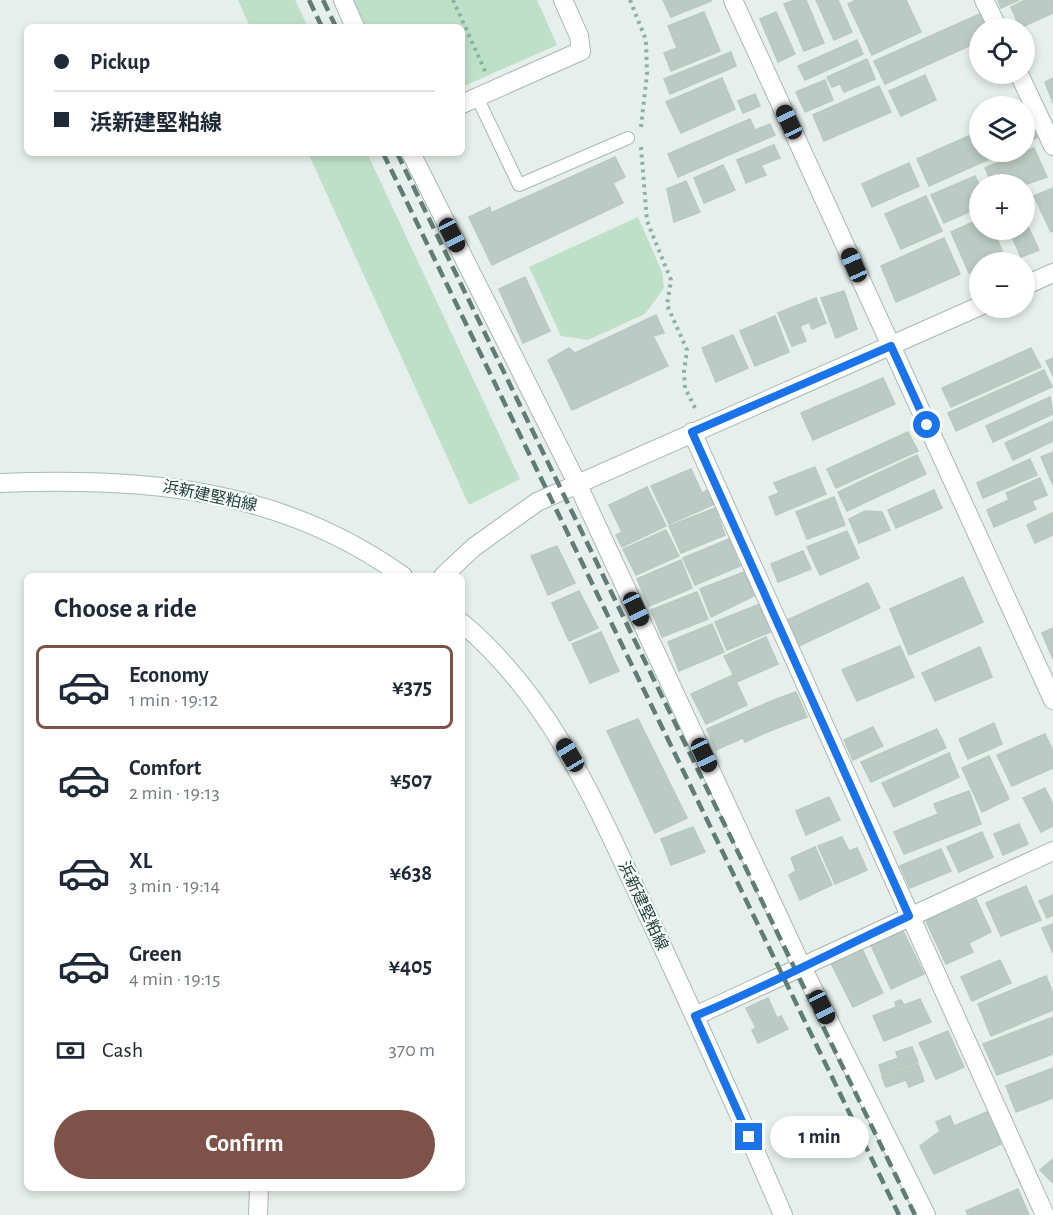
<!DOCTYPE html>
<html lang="en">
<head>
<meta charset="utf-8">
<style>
  :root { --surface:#fff; --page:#f6f6f7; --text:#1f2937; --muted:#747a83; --line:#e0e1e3; --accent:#7f5249 }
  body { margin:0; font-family:"Alegreya Sans","Noto Sans JP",sans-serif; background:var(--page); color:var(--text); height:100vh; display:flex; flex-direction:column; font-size:22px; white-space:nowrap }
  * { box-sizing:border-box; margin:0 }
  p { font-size:20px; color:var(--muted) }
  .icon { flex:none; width:33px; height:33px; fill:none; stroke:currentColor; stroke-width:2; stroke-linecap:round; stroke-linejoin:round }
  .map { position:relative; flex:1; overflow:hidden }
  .side { position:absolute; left:24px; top:573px; width:441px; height:618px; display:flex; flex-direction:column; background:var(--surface); border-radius:9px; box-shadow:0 3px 9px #0003 }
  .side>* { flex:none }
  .banner { position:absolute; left:24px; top:24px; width:441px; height:132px; border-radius:9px; box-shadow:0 3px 9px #0003; display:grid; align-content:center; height:132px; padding:0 30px; background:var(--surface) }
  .controls { position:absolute; left:969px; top:18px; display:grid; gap:12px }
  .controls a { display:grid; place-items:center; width:66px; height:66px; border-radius:50%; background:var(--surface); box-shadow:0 3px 9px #0003; font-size:30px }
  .end { position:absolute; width:27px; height:27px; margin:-14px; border:8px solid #1a73e8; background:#fff; box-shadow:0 0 0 3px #fff }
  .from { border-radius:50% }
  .bubble { position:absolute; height:42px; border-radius:21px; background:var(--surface); box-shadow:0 3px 9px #0003; font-size:20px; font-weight:700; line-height:42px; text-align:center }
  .car { position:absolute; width:18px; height:36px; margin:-18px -9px; border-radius:8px; box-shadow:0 0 4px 2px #0007; background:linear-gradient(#222 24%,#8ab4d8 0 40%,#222 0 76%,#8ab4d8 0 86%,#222 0) }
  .banner b { display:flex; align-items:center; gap:21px; height:57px; font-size:22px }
  .banner b+b { border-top:2px solid var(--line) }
  .banner i { width:15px; height:15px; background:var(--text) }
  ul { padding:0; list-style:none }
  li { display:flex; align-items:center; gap:18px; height:84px; margin:0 12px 9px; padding:0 18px; border:3px solid transparent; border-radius:9px }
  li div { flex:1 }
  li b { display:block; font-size:22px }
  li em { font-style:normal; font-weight:700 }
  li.current { border-color:var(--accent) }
  li>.icon { width:54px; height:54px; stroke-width:1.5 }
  h2 { padding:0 30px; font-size:27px; line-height:72px }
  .pay { display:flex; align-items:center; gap:15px; height:66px; padding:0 30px; font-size:22px }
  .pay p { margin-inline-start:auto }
  .cta { display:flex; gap:12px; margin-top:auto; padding:12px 30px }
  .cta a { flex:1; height:69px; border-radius:36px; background:var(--accent); color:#fff; font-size:24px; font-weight:700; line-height:69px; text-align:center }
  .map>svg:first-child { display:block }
  .green { fill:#bfe0c8 }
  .building { fill:#bbcac4; stroke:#b8c9c2; stroke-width:1.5 }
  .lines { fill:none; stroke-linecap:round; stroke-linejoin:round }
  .service-casing { stroke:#a8b8b2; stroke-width:14 }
  .minor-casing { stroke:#a8b8b2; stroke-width:20 }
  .tertiary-casing { stroke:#a8b8b2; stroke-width:20 }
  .secondary-casing { stroke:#a4bbb3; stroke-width:20 }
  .path { stroke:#86b3a5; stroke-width:4; stroke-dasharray:3 4.5; stroke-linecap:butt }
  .service { stroke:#fff; stroke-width:12 }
  .minor { stroke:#fff; stroke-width:18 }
  .tertiary { stroke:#fff; stroke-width:18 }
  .secondary { stroke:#fff; stroke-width:18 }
  .rail { stroke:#5f7d75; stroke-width:4.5; stroke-dasharray:12 6; stroke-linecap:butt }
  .route { stroke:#1a73e8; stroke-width:8 }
  .labels { text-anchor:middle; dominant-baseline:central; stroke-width:4.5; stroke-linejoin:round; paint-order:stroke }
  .street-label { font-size:16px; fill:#24423a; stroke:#f7fbf9 }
</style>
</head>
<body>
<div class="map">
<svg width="1053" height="1215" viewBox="0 0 1053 1215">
  <rect width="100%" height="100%" fill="#e6efeb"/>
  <path class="green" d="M238,0H295L308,27H250Z
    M351,0H537L557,45L462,87V27H363Z
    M308,153H367L520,479L469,505Z
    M638,217L662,272L664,288L645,314L588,340L561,336L529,267Z"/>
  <path class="building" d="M663,0H711V1L671,17Z
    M794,0H806L824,43L804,51L784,4Z
    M816,0H838L852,32L834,40Z
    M856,0H906L921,32L872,55L848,4Z
    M998,0H1019L1001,8Z
    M1025,0H1053V13L1020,28L1011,7Z
    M704,12L720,51L671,71L664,53L677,48L668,26Z
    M776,12L795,54L778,62L760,19Z
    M982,13L989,28H980V41L885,84L874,61Z
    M857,40L863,54L805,80L798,66Z
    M731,52L736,66L670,94L664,79Z
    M867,59L875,79L844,92L840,84L832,87L827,77Z
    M925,75L936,100L901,116L889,91Z
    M722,78L735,109L681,133L666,102Z
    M1053,78V103L1045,82Z
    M825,80L833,100L805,112L796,92Z
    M879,86L891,112L824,141L813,115Z
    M755,94L760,106L743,113L738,101Z
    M1027,111L1038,137L1024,143V112Z
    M750,119L755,130L770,124L775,135L678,177L668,154Z
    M980,131V152H1005L929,186L917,159Z
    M774,145L780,158L761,165L766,175L746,183L737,160Z
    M1034,148L1047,177L1024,185L992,184L985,168Z
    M615,157L625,177L613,183L623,203L492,265L469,217L490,207L491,213Z
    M909,163L919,186L872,207L862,184Z
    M723,165L735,190L704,203L694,178Z
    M975,176L980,186V207L944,223L931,195Z
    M686,181L700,212L674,222L667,189Z
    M1053,188V231L1051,232L1034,196Z
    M926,196L942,231L901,249L885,214Z
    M1024,218L1039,250L1021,257L1009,230H1024Z
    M980,219V230H993L1005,257L993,262H980V268L969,273L951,232Z
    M944,238L960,274L896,302L881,266Z
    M525,277L550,331L523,343L499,289Z
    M844,291L857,329L836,338L821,298Z
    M816,298L826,323L812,329L809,322L800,326L806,341L792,346L778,313Z
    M656,315L664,333L653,336L668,366L572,410L548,360L569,348L575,353Z
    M775,316L789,352L755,366L740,331Z
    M733,335L748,368L716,382L702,348Z
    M1031,348L1041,367L951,407L942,388Z
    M1053,358V376L1046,361Z
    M1044,370L1052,387L956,431L948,413Z
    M883,378L895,404L813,440L801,413Z
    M1050,397L1053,414L993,442L986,426Z
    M1053,421V441L1013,460L1005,443Z
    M908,432L918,451L836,488L827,469Z
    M1053,452V485L1041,457Z
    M917,455L926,474L847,511L838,492Z
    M1030,459L1037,475L983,498L977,483Z
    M815,467L826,494L776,515L769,497L779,493L774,483Z
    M691,469L702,493L708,490L715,504L669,524L651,486Z
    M1040,478L1047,495L1032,501L1036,509L994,527L987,510L1009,500L1006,493Z
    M647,487L666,526L622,547L616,535L622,532L609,505Z
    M934,490L942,508L896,528L888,510Z
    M834,497L845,525L807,539L796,512Z
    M715,508L725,535L681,553L669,526Z
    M865,511L882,512L890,530L859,543L849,519Z
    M1052,513L1053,535L1035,543L1027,525Z
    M666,530L679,556L636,575L623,549Z
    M847,531L859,558L820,575L807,547Z
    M729,539L740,566L695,585L683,558Z
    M557,546L575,583L548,595L531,556Z
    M803,551L811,569L778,582L771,564Z
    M681,560L692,588L649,606L637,579Z
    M744,572L754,596L711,617L700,589Z
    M963,577L983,622L909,655L890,609Z
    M868,583L880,608L799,646L787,620Z
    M579,591L598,628L569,641L552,603Z
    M697,592L708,619L662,637L651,610Z
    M760,604L770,632L727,650L715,622Z
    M712,624L724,652L679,671L668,642Z
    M1053,628V659L1042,633Z
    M601,632L619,671L590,683L572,644Z
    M766,637L778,664L737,682L724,656Z
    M900,646L914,677L857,701L842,670Z
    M980,647L992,677L935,701L922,673Z
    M733,675L747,705L706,724L691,694Z
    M796,692L807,717L785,725L774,700Z
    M774,700L785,725L765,733L755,708Z
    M755,708L765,733L745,742L733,718Z
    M733,718L743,738L716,750L707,729Z
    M638,719L687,818L655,833L607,731Z
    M994,723L1002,744L968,759L959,739Z
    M873,727L883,746L853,760L844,740Z
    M937,729L946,748L871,782L861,762Z
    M1045,734L1053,751V768L1012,786L997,755Z
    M949,753L959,777L894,807L882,783Z
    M989,756L1009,799L982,812L962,768Z
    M1045,788L1053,805V826L1041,832L1023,798Z
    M969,791L981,824L904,854L894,832L938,814L934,804Z
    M829,797L840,820L806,835L796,811Z
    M1019,824L1028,844L1003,855L994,834Z
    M693,827L705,852L671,865L661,839Z
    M982,832L993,857L959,872L947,847Z
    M842,837L849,851L857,848L867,870L835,884L818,846Z
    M815,847L832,885L800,900L789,875L796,871L791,858Z
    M941,849L951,871L910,888L900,866Z
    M1026,886L1041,920L1001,936L986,903Z
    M1053,895V915L1047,918L1039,901Z
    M976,899L991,932L969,943L973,952L946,964L926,921Z
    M1053,924V953L1042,928Z
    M903,931L924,974L891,989L871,945Z
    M862,949L883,993L853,1007L831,963Z
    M1000,960L1011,983L972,1001L961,977Z
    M1046,976L1053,993V1010L991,1036L978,1004Z
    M768,998L777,1018L781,1016L788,1029L758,1043L752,1030L756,1028L746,1008Z
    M920,999L931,1022L884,1041L873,1016L896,1007L895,1002L901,1000L904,1005Z
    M1053,1017V1054L997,1075L983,1044Z
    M948,1031L964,1067L936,1079L919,1043Z
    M912,1047L918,1062L882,1075L879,1065L898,1058L896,1052Z
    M918,1064L924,1081L909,1087L906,1080L886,1087L882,1077Z
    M1053,1068V1098L1016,1112L1006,1086Z
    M989,1111L1001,1144L934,1174L920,1146L940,1131L936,1122L950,1116L954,1126Z
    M1053,1159V1183L1040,1170Z
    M1018,1189L1029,1215H968L966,1211Z"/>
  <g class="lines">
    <defs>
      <path id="service" d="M477,97L519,185L628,138"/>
      <path id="minor" d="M343,0L355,27
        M984,0L998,28
        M1019,74L1053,146
        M462,104L581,51L579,36L563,0
        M411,153L577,483L801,965L926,1215
        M692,432L1045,1215
        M695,1016L1053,851"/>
      <path id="tertiary" d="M733,0L1053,700
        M1024,286L1053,273
        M443,576L474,547L537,502L980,306
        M258,1215L259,1188"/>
      <path id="secondary" d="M0,483C146,477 280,488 403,576
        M462,623C556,702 601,816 652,924C697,1021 741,1117 783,1215"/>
    </defs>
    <use href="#service" class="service-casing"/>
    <use href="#minor" class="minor-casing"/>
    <use href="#tertiary" class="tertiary-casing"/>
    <use href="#secondary" class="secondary-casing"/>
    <path class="path" d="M453,0L486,73
      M630,0L646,40L647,74L641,127
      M641,147L647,221L671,280L667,305L687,350L684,372L685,388L697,412"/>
    <use href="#service" class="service"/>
    <use href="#minor" class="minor"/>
    <use href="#tertiary" class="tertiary"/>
    <use href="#secondary" class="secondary"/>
    <path class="rail" d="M309,0L322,27
      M323,0L336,27
      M383,153L899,1215
      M397,153L915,1215"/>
  </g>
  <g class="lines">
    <path class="route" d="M749,1137L695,1016C768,986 838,949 909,916L692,432L891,346L927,425"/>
  </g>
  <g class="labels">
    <g class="street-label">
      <text transform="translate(210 496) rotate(12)">浜新建堅粕線</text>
      <text transform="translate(643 906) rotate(65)">浜新建堅粕線</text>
    </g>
  </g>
</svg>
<div class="controls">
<a><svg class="icon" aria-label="locate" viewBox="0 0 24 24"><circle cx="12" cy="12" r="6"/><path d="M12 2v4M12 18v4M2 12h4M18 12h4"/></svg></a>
<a><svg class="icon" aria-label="layers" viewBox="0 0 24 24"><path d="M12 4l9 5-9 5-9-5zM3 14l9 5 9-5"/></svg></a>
<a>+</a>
<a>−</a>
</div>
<i class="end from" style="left:927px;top:425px"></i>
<i class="end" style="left:749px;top:1137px"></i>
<div class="bubble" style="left:770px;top:1116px;width:99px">1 min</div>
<i class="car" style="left:789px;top:122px;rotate:335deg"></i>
<i class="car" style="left:452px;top:235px;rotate:153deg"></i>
<i class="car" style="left:854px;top:265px;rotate:336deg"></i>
<i class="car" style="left:636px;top:609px;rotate:155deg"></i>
<i class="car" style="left:570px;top:755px;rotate:329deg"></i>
<i class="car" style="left:704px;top:755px;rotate:155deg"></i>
<i class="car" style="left:822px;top:1007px;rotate:154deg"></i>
<div class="banner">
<b><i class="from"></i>Pickup</b>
<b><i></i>浜新建堅粕線</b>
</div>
<section class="side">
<h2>Choose a ride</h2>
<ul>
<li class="current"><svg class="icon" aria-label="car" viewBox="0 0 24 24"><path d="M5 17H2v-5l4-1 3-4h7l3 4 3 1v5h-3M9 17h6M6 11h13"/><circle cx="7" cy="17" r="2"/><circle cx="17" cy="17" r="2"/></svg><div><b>Economy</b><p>1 min · 19:12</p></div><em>¥375</em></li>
<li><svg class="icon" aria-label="car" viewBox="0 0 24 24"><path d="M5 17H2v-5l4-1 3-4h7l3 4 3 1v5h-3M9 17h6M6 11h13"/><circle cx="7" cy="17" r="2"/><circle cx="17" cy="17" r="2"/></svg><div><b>Comfort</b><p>2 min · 19:13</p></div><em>¥507</em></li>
<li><svg class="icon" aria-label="car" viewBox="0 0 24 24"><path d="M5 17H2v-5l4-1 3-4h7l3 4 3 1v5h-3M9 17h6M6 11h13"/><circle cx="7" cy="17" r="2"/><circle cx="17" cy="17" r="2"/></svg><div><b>XL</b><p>3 min · 19:14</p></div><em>¥638</em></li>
<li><svg class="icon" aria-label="car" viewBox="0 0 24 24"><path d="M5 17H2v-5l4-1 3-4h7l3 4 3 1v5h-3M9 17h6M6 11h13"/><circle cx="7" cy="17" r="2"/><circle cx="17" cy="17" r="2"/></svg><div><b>Green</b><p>4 min · 19:15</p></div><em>¥405</em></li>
</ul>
<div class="pay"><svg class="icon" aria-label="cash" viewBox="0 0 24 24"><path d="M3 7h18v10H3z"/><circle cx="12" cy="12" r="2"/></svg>Cash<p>370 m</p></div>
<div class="cta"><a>Confirm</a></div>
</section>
</div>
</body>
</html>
